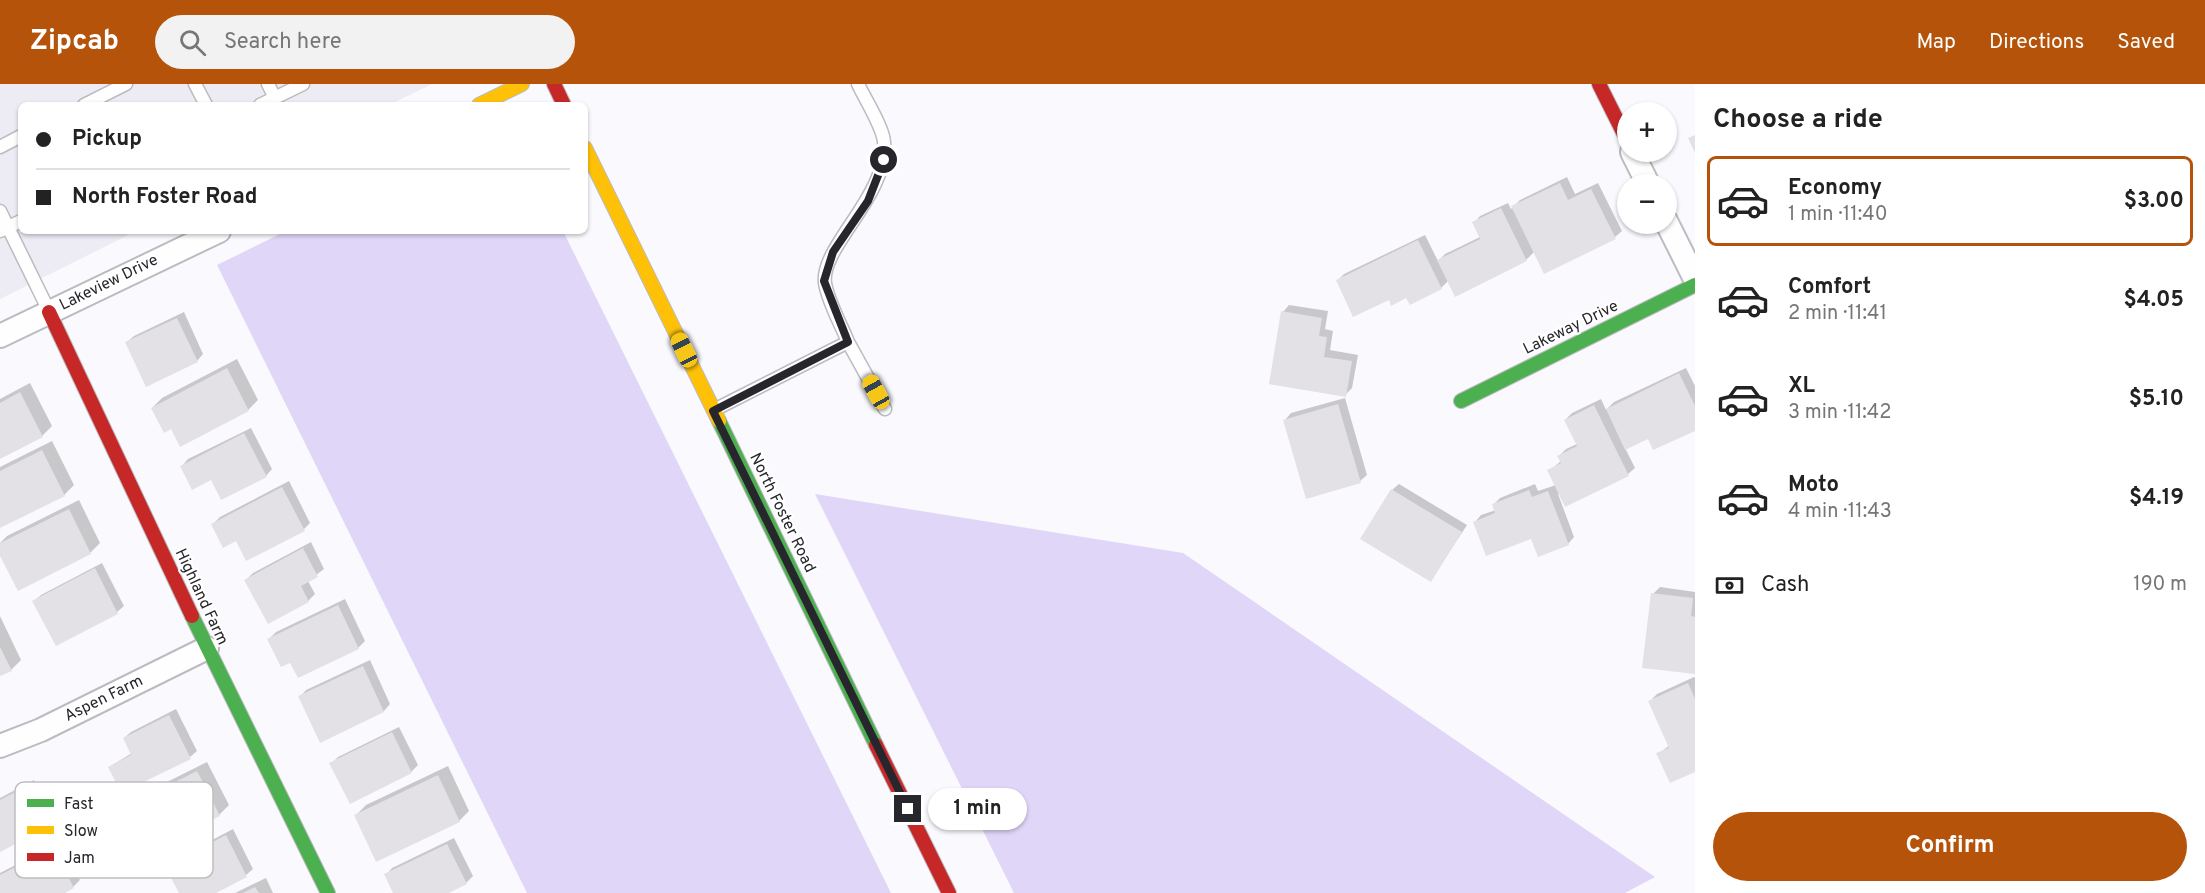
<!DOCTYPE html>
<html lang="en">
<head>
<meta charset="utf-8">
<style>
  :root { --surface:#fff; --page:#f2f2f2; --text:#222; --muted:#767676; --line:#e0e0e0; --accent:#b45309 }
  body { margin:0; font-family:Overpass,sans-serif; background:var(--page); color:var(--text); height:100vh; display:flex; flex-direction:column; font-size:22px; white-space:nowrap }
  * { box-sizing:border-box; margin:0 }
  p { font-size:20px; color:var(--muted) }
  .icon { flex:none; width:33px; height:33px; fill:none; stroke:currentColor; stroke-width:2; stroke-linecap:round; stroke-linejoin:round }
  .map { position:relative; flex:1; overflow:hidden }
  .drawer { display:flex; flex-direction:column; background:var(--surface); width:510px }
  .drawer>* { flex:none }
  .hud { position:absolute; left:18px; top:18px; width:570px; height:132px; border-radius:9px; box-shadow:0 2px 4px #0004; display:grid; align-content:center; height:132px; padding:0 18px; background:var(--surface) }
  .fabs { position:absolute; left:1617px; top:18px; display:grid; gap:12px }
  .fabs a { display:grid; place-items:center; width:60px; height:60px; border-radius:50%; background:var(--surface); box-shadow:0 2px 4px #0004; font-size:30px }
  .end { position:absolute; width:27px; height:27px; margin:-14px; border:8px solid #27262c; background:#fff; box-shadow:0 0 0 3px #fff }
  .from { border-radius:50% }
  .bubble { position:absolute; height:42px; border-radius:21px; background:var(--surface); box-shadow:0 2px 4px #0004; font-size:20px; font-weight:700; line-height:42px; text-align:center }
  .car { position:absolute; width:18px; height:36px; margin:-18px -9px; border-radius:8px; box-shadow:0 0 4px 2px #0007; background:linear-gradient(#f5c518 24%,#345 0 40%,#f5c518 0 76%,#345 0 86%,#f5c518 0) }
  .hud b { display:flex; align-items:center; gap:21px; height:57px; font-size:22px }
  .hud b+b { border-top:2px solid var(--line) }
  .hud i { width:15px; height:15px; background:var(--text) }
  ul { padding:0; list-style:none }
  li { display:flex; align-items:center; gap:18px; height:90px; margin:0 12px 9px; padding:0 6px; border:3px solid transparent; border-radius:9px }
  li div { flex:1 }
  li b { display:block; font-size:22px }
  li em { font-style:normal; font-weight:700 }
  li.selected { border-color:var(--accent) }
  li>.icon { width:54px; height:54px; stroke-width:1.5 }
  h2 { padding:0 18px; font-size:27px; line-height:72px }
  .pay { display:flex; align-items:center; gap:15px; height:66px; padding:0 18px; font-size:22px }
  .pay p { margin-inline-start:auto }
  .button { display:flex; gap:12px; margin-top:auto; padding:12px 18px }
  .button a { flex:1; height:69px; border-radius:36px; background:var(--accent); color:#fff; font-size:24px; font-weight:700; line-height:69px; text-align:center }
  header { display:flex; align-items:center; gap:36px; box-sizing:border-box; height:84px; padding:0 30px; background:var(--accent); color:#fff }
  header strong { font-size:28px }
  nav { display:flex; gap:33px; margin-inline-start:auto; font-size:21px }
  .search { width:420px; height:54px; background:var(--page); display:flex; align-items:center; gap:15px; box-sizing:border-box; padding:0 21px; border-radius:33px; color:var(--muted); font-size:22px }
  main { display:flex; flex:1; min-height:0 }
  .map>svg:first-child { display:block }
  .built { fill:#edebf4 }
  .green { fill:#e0d7f8 }
  .shadow { fill:#0003 }
  .building { fill:#e3e1e6 }
  .lines { fill:none; stroke-linecap:round; stroke-linejoin:round }
  .lane-casing { stroke:#bcbbbf; stroke-width:15 }
  .street-casing { stroke:#bcbbbf; stroke-width:26 }
  .fast-casing { stroke:#bcbbbf; stroke-width:16 }
  .slow-casing { stroke:#bcbbbf; stroke-width:16 }
  .jam-casing { stroke:#bcbbbf; stroke-width:16 }
  .lane { stroke:#fefeff; stroke-width:12 }
  .street { stroke:#fefeff; stroke-width:22 }
  .fast { stroke:#4caf50; stroke-width:14 }
  .slow { stroke:#ffc107; stroke-width:14 }
  .jam { stroke:#c62828; stroke-width:14 }
  .route { stroke:#27262c; stroke-width:8 }
  .labels { text-anchor:middle; dominant-baseline:central; stroke-width:4.5; stroke-linejoin:round; paint-order:stroke }
  .street-label { font-size:16px; fill:#27262c; stroke:#fff }
  .key { fill:#fff; stroke:#bebec0; stroke-width:1.5 }
  .key-label { font-size:16px; fill:#27262c }
</style>
</head>
<body>
<header>
<strong>Zipcab</strong>
<div class="search"><svg class="icon" aria-label="search" viewBox="0 0 24 24"><circle cx="10" cy="10" r="6"/><path d="M15 15l6 6"/></svg>Search here</div>
<nav><a>Map</a><a>Directions</a><a>Saved</a></nav>
</header>
<main>
<div class="map">
<svg width="1695" height="809" viewBox="0 0 1695 809">
  <rect width="100%" height="100%" fill="#faf9fd"/>
  <path class="built" d="M0,0H432L389,21H21V147H136L0,215Z"/>
  <path class="green" d="M286,147H563L891,809H527L217,181Z
    M815,410L1183,469L1655,793L1625,809H1014Z"/>
  <path class="shadow" d="M1567,93L1575,110L1598,99L1622,147L1615,153L1535,167L1526,176L1455,211L1448,197L1441,204L1389,214L1337,197L1344,190L1425,151L1438,177L1445,170L1480,153L1474,139L1480,132L1508,119L1511,125L1520,116Z
    M1289,221L1328,227L1325,245L1333,247L1330,266L1358,271L1352,304L1345,311L1283,228Z
    M184,228L203,270L197,277L127,258L134,252Z
    M237,275L258,316L248,326L172,343L152,324L162,314Z
    M1686,284L1695,302V345L1649,353L1625,364L1635,384L1628,390L1558,410L1574,453L1568,460L1475,438L1481,431L1496,426L1494,420L1500,414L1535,400L1538,407L1556,401L1549,387L1561,377L1559,372L1566,365L1577,360L1565,336L1572,329L1601,315L1606,326L1614,318Z
    M30,299L52,342L42,352L0,373V315Z
    M1345,314L1367,391L1360,397L1285,336L1291,329Z
    M251,344L272,385L266,392L212,394L182,382L188,375Z
    M52,357L74,401L64,411L0,443V383Z
    M289,397L310,439L304,445L237,455L213,440L220,433Z
    M1399,400L1467,441L1431,496L1392,406Z
    M79,416L100,459L90,469L0,468V459L7,452Z
    M311,458L324,485L308,497L315,510L308,517L246,496L253,489Z
    M102,479L124,522L117,528L34,517L41,511Z
    M1660,503L1695,508V589L1653,510Z
    M345,515L365,557L358,564L291,577L269,555L276,548Z
    M0,532L21,576L11,586L0,591Z
    M370,576L390,620L384,627L320,657L300,613L306,606Z
    M1694,593L1695,594V686L1658,670L1670,661L1650,617L1657,610Z
    M176,625L197,667L190,673L109,683L132,669L124,654L131,648Z
    M399,643L418,681L411,688L331,680L338,673Z
    M207,678L229,721L219,731L125,724L135,714Z
    M448,682L469,727L459,737L356,731L366,721Z
    M34,696L54,735L47,742L0,766V714Z
    M233,745L253,785L246,791L212,809H180L167,783L174,776Z
    M454,754L473,792L466,799L446,809H395L386,791L392,784Z
    M60,758L80,796L73,803L62,809H0V789Z
    M266,794L273,809H235Z"/>
  <path class="building" d="M1695,51V69L1688,54Z
    M1560,99L1568,116L1591,105L1616,155L1544,190L1511,122Z
    M1501,124L1527,177L1455,213L1437,176L1480,155L1472,138Z
    M1418,156L1442,205L1410,221L1406,214L1391,222L1389,216L1353,233L1336,196Z
    M1281,227L1322,234L1319,252L1327,253L1324,273L1352,277L1346,313L1269,300Z
    M177,234L198,278L146,303L125,258Z
    M227,284L249,327L180,363L171,345L164,349L151,324Z
    M1679,289L1695,322V347L1653,366L1648,355L1625,366L1606,325Z
    M20,308L43,353L0,375V319Z
    M1338,320L1361,399L1306,415L1283,336Z
    M1594,321L1629,392L1565,423L1547,386L1561,379L1557,372L1577,362L1564,336Z
    M244,349L267,393L221,416L211,396L192,406L180,382Z
    M42,366L65,412L0,444V387Z
    M282,403L305,447L246,477L236,457L223,464L211,440Z
    M1391,405L1462,448L1431,498L1360,455Z
    M1529,406L1532,413L1548,407L1569,461L1538,473L1531,455L1486,472L1473,438L1495,429L1492,420Z
    M69,425L91,470L18,507L0,472V459Z
    M303,464L318,493L301,502L309,518L268,540L244,496Z
    M95,484L118,530L56,562L32,517Z
    M1651,509L1693,514L1691,532L1695,533V590L1642,584Z
    M338,521L359,565L298,594L290,579L281,583L267,555Z
    M0,563L12,587L0,592Z
    M363,582L384,628L320,659L298,612Z
    M1688,599L1695,615V688L1670,699L1656,669L1669,664L1648,617Z
    M169,631L191,675L121,709L108,683L131,671L123,654Z
    M392,648L412,689L350,720L329,679Z
    M197,687L220,732L146,769L123,724Z
    M438,691L460,738L376,778L354,731Z
    M27,702L48,743L0,768V716Z
    M226,751L247,793L216,809H179L165,783Z
    M447,760L467,800L449,809H393L384,790Z
    M53,764L74,804L65,809H0V791Z
    M255,803L259,809H243Z"/>
  <g class="lines">
    <defs>
      <path id="lane" d="M195,0L206,21
        M268,0L275,14
        M84,21L126,0
        M260,21L303,0
        M0,63L21,52
        M0,127L49,227
        M0,147L21,137
        M848,258L885,325
        M714,326L848,258C841,240 828,218 825,199C820,163 889,111 884,58C883,43 865,15 858,0"/>
      <path id="street" d="M1632,68L1648,100
        M1666,137L1695,195
        M0,252L219,147
        M0,662L41,646L207,564"/>
      <path id="fast" d="M1461,317L1695,201
        M719,337L876,661
        M192,532L328,809"/>
      <path id="slow" d="M479,21L522,0
        M585,64L719,337"/>
      <path id="jam" d="M554,0L564,21
        M1599,0L1628,58
        M49,228L192,532
        M876,661L949,809"/>
    </defs>
    <use href="#lane" class="lane-casing"/>
    <use href="#street" class="street-casing"/>
    <use href="#fast" class="fast-casing"/>
    <use href="#slow" class="slow-casing"/>
    <use href="#jam" class="jam-casing"/>
    <use href="#lane" class="lane"/>
    <use href="#street" class="street"/>
    <use href="#fast" class="fast"/>
    <use href="#slow" class="slow"/>
    <use href="#jam" class="jam"/>
  </g>
  <g class="lines">
    <path class="route" d="M884,76L868,117L833,168L824,197L848,258L713,327L908,725"/>
  </g>
  <g class="labels">
    <g class="street-label">
      <text transform="translate(109 199) rotate(-26)">Lakeview Drive</text>
      <text transform="translate(1571 244) rotate(-26)">Lakeway Drive</text>
      <text transform="translate(782 429) rotate(64)">North Foster Road</text>
      <text transform="translate(201 513) rotate(65)">Highland Farm</text>
      <text transform="translate(104 615) rotate(-26)">Aspen Farm</text>
    </g>
  </g>
  <rect x="15" y="698" width="198" height="96" rx="9" class="key"/>
  <rect x="27" y="715" width="27" height="8" fill="#4caf50"/>
  <rect x="27" y="742" width="27" height="8" fill="#ffc107"/>
  <rect x="27" y="769" width="27" height="8" fill="#c62828"/>
  <g class="key-label">
    <text x="64" y="725">Fast</text>
    <text x="64" y="752">Slow</text>
    <text x="64" y="779">Jam</text>
  </g>
</svg>
<div class="fabs">
<a>+</a>
<a>−</a>
</div>
<i class="end from" style="left:884px;top:76px"></i>
<i class="end" style="left:908px;top:725px"></i>
<div class="bubble" style="left:928px;top:704px;width:99px">1 min</div>
<i class="car" style="left:684px;top:266px;rotate:334deg"></i>
<i class="car" style="left:876px;top:308px;rotate:331deg"></i>
<div class="hud">
<b><i class="from"></i>Pickup</b>
<b><i></i>North Foster Road</b>
</div>
</div>
<section class="drawer">
<h2>Choose a ride</h2>
<ul>
<li class="selected"><svg class="icon" aria-label="car" viewBox="0 0 24 24"><path d="M5 17H2v-5l4-1 3-4h7l3 4 3 1v5h-3M9 17h6M6 11h13"/><circle cx="7" cy="17" r="2"/><circle cx="17" cy="17" r="2"/></svg><div><b>Economy</b><p>1 min · 11:40</p></div><em>$3.00</em></li>
<li><svg class="icon" aria-label="car" viewBox="0 0 24 24"><path d="M5 17H2v-5l4-1 3-4h7l3 4 3 1v5h-3M9 17h6M6 11h13"/><circle cx="7" cy="17" r="2"/><circle cx="17" cy="17" r="2"/></svg><div><b>Comfort</b><p>2 min · 11:41</p></div><em>$4.05</em></li>
<li><svg class="icon" aria-label="car" viewBox="0 0 24 24"><path d="M5 17H2v-5l4-1 3-4h7l3 4 3 1v5h-3M9 17h6M6 11h13"/><circle cx="7" cy="17" r="2"/><circle cx="17" cy="17" r="2"/></svg><div><b>XL</b><p>3 min · 11:42</p></div><em>$5.10</em></li>
<li><svg class="icon" aria-label="car" viewBox="0 0 24 24"><path d="M5 17H2v-5l4-1 3-4h7l3 4 3 1v5h-3M9 17h6M6 11h13"/><circle cx="7" cy="17" r="2"/><circle cx="17" cy="17" r="2"/></svg><div><b>Moto</b><p>4 min · 11:43</p></div><em>$4.19</em></li>
</ul>
<div class="pay"><svg class="icon" aria-label="cash" viewBox="0 0 24 24"><path d="M3 7h18v10H3z"/><circle cx="12" cy="12" r="2"/></svg>Cash<p>190 m</p></div>
<div class="button"><a>Confirm</a></div>
</section>
</main>
</body>
</html>
